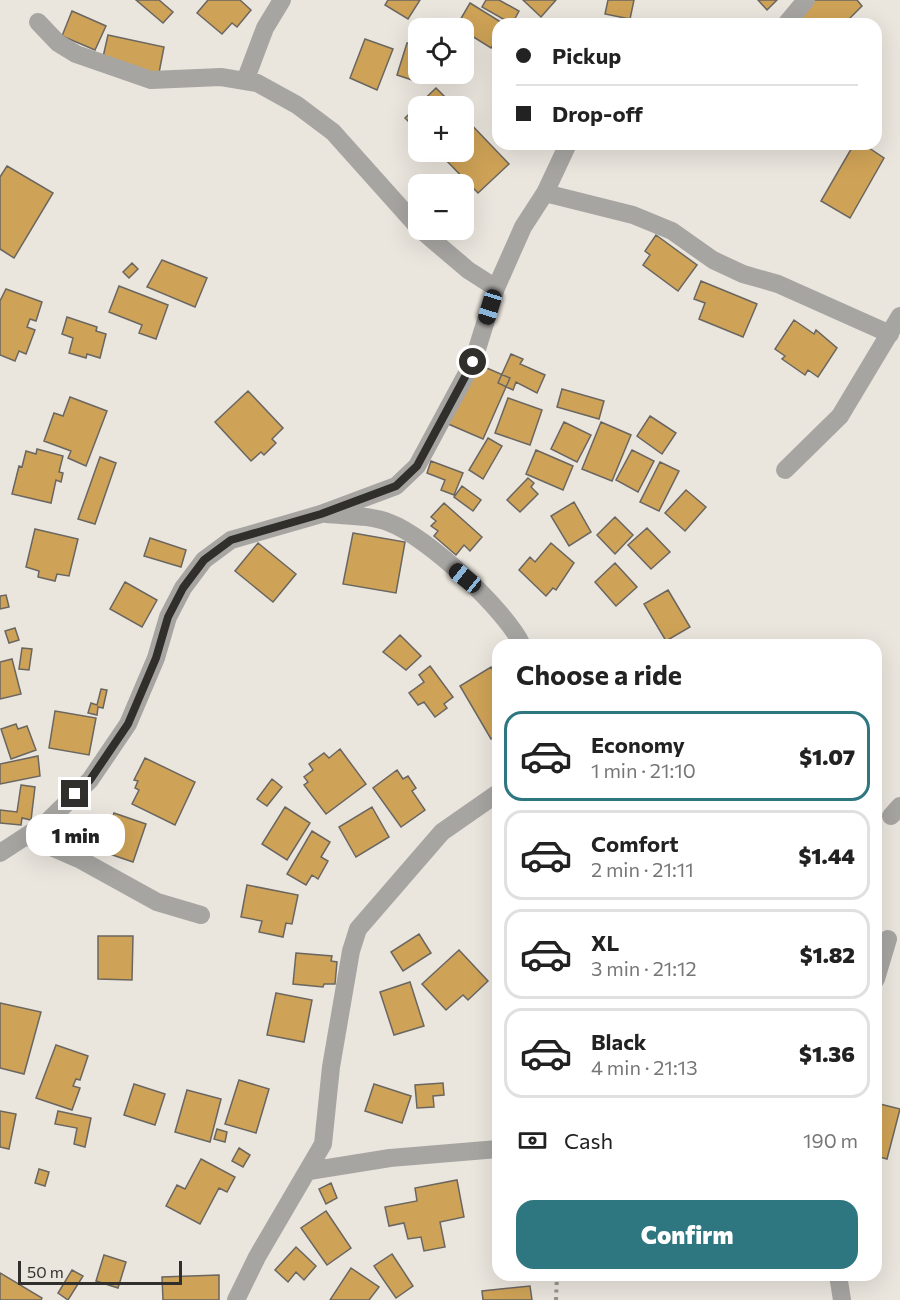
<!DOCTYPE html>
<html lang="en">
<head>
<meta charset="utf-8">
<style>
  :root { --surface:#fff; --page:#f2f2f2; --text:#222; --muted:#767676; --line:#e0e0e0; --accent:#2f7780 }
  body { margin:0; font-family:Commissioner,sans-serif; background:var(--page); color:var(--text); height:100vh; display:flex; flex-direction:column; font-size:22px; white-space:nowrap }
  * { box-sizing:border-box; margin:0 }
  p { font-size:20px; color:var(--muted) }
  .icon { flex:none; width:33px; height:33px; fill:none; stroke:currentColor; stroke-width:2; stroke-linecap:round; stroke-linejoin:round }
  .map { position:relative; flex:1; overflow:hidden }
  .drawer { position:absolute; left:492px; top:639px; width:390px; height:642px; display:flex; flex-direction:column; background:var(--surface); border-radius:18px; box-shadow:0 6px 24px #0002 }
  .drawer>* { flex:none }
  .banner { position:absolute; left:492px; top:18px; width:390px; height:132px; border-radius:18px; box-shadow:0 6px 24px #0002; display:grid; align-content:center; height:132px; padding:0 24px; background:var(--surface) }
  .fabs { position:absolute; left:408px; top:18px; display:grid; gap:12px }
  .fabs a { display:grid; place-items:center; width:66px; height:66px; border-radius:12px; background:var(--surface); box-shadow:0 6px 24px #0002; font-size:30px }
  .scale { position:absolute; left:18px; bottom:15px; width:164px; box-sizing:border-box; padding-left:6px; border:3px solid #302f2c; border-top:0; font-size:16px; line-height:21px; white-space:nowrap; color:#302f2c; -webkit-text-stroke:4px #eae5dd; paint-order:stroke }
  .end { position:absolute; width:27px; height:27px; margin:-14px; border:8px solid #302f2c; background:#fff; box-shadow:0 0 0 3px #fff }
  .from { border-radius:50% }
  .bubble { position:absolute; height:42px; border-radius:18px; background:var(--surface); box-shadow:0 6px 24px #0002; font-size:20px; font-weight:800; line-height:42px; text-align:center }
  .car { position:absolute; width:18px; height:36px; margin:-18px -9px; border-radius:8px; box-shadow:0 0 4px 2px #0007; background:linear-gradient(#222 24%,#8ab4d8 0 40%,#222 0 76%,#8ab4d8 0 86%,#222 0) }
  .banner b { display:flex; align-items:center; gap:21px; height:57px; font-size:22px }
  .banner b+b { border-top:2px solid var(--line) }
  .banner i { width:15px; height:15px; background:var(--text) }
  ul { padding:0; list-style:none }
  li { display:flex; align-items:center; gap:18px; height:90px; margin:0 12px 9px; padding:0 12px; border:3px solid var(--line); border-radius:18px }
  li div { flex:1 }
  li b { display:block; font-size:22px }
  li em { font-style:normal; font-weight:800 }
  li.active { border-color:var(--accent) }
  li>.icon { width:54px; height:54px; stroke-width:1.5 }
  h2 { padding:0 24px; font-size:27px; line-height:72px }
  .pay { display:flex; align-items:center; gap:15px; height:66px; padding:0 24px; font-size:22px }
  .pay p { margin-inline-start:auto }
  .action { display:flex; gap:12px; margin-top:auto; padding:12px 24px }
  .action a { flex:1; height:69px; border-radius:18px; background:var(--accent); color:#fff; font-size:24px; font-weight:800; line-height:69px; text-align:center }
  .map>svg:first-child { display:block }
  .building { fill:#cfa357; stroke:#6a6660; stroke-width:1.5 }
  .lines { fill:none; stroke-linecap:round; stroke-linejoin:round }
  .path { stroke:#97948e; stroke-width:4; stroke-dasharray:3 4.5; stroke-linecap:butt }
  .street { stroke:#a7a5a2; stroke-width:18 }
  .route { stroke:#302f2c; stroke-width:8 }
</style>
</head>
<body>
<div class="map">
<svg width="900" height="1300" viewBox="0 0 900 1300">
  <rect width="100%" height="100%" fill="#eae5dd"/>
  <path class="building" d="M136,0H159L173,12L163,23Z
    M208,0H240L251,10L237,27L232,23L222,34L197,13Z
    M388,0H420L408,19L385,5Z
    M486,0H499L519,11L512,24L482,7Z
    M523,0H556L541,17Z
    M608,0H634L630,19L605,14Z
    M758,0H777L767,10Z
    M813,0H857L862,6L844,24H793Z
    M470,3L504,24H498V37L491,48L464,31V28L456,27Z
    M72,11L106,26L95,50L62,36Z
    M108,35L164,47L158,78L101,66Z
    M365,39L393,49L377,90L350,78Z
    M407,43L418,46V74H424L421,83L397,75Z
    M436,88L454,106H418V131L405,118Z
    M464,117L509,164L478,193L438,152H464Z
    M854,144H863L884,158L850,218L821,201Z
    M7,166L53,193L14,258L0,249V177Z
    M656,235L697,265L678,291L643,265L650,255L645,251Z
    M162,260L207,278L195,307L147,287Z
    M132,263L138,269L129,278L123,272Z
    M701,281L757,304L743,337L699,319L705,303L694,299Z
    M119,286L168,305L156,339L139,333L142,325L109,312Z
    M6,289L42,302L36,321L30,319L27,327L35,330L26,354L19,351L15,361L0,355V301Z
    M67,317L97,327L96,331L106,334L100,358L87,354L86,358L69,353L73,338L62,334Z
    M794,320L814,334L816,330L837,348L818,377L808,370L805,375L782,359L785,356L775,349Z
    M511,354L523,359L520,364L545,375L537,393L516,382L513,390L498,383Z
    M473,362L510,378L483,439L446,423Z
    M562,389L604,401L599,419L557,407Z
    M248,391L283,428L272,439L276,443L264,455L261,452L251,461L215,422Z
    M70,397L107,411L86,466L68,458L71,451L44,441L54,413L63,416Z
    M508,398L542,410L530,445L495,433Z
    M650,416L676,433L662,454L637,436Z
    M564,422L591,435L577,462L551,449Z
    M601,422L631,435L612,481L582,469Z
    M488,438L502,446L483,479L469,470Z
    M37,449L63,456L59,472L63,473L61,482L56,480L51,503L12,494L19,466L22,467L26,451L36,454Z
    M536,450L573,466L563,490L526,474Z
    M632,450L654,461L638,492L616,480Z
    M100,457L116,463L95,524L78,519Z
    M431,461L463,473L454,495L441,490L445,480L427,473Z
    M660,462L679,471L659,511L640,502Z
    M528,478L534,483L531,487L538,494L520,512L507,500Z
    M462,486L481,500L473,511L454,497Z
    M686,490L706,507L685,531L665,513Z
    M574,502L591,532L569,546L551,516Z
    M444,503L482,537L470,551L464,545L456,555L434,536L438,531L431,526L436,521L431,517Z
    M615,517L633,535L615,554L597,535Z
    M647,528L670,552L651,569L628,545Z
    M35,529L78,539L69,576L57,574L55,581L38,577L39,571L26,567Z
    M353,533L405,542L396,593L343,584Z
    M150,538L186,550L181,567L144,556Z
    M258,543L296,574L273,602L235,571Z
    M551,543L574,563L556,590L553,588L546,596L519,570L530,557L535,562Z
    M615,563L637,587L616,606L595,582Z
    M125,582L157,600L142,627L110,609Z
    M668,590L690,627L666,641L644,604Z
    M6,595L9,607L0,609V596Z
    M15,628L19,640L9,643L5,631Z
    M400,635L421,656L406,670L383,652Z
    M22,648L32,649L29,670L19,669Z
    M12,659L21,694L0,699V662Z
    M430,666L453,697L444,704L447,708L435,717L424,702L418,705L409,693L424,682L419,675Z
    M491,667L498,678V735L491,739L460,686Z
    M101,689L107,690L103,708L98,707L97,715L88,713L91,703L97,705Z
    M55,711L96,718L89,755L49,748Z
    M16,724L18,729L27,726L36,750L11,759L1,729Z
    M340,749L366,784L326,814L304,785L308,782L304,777L313,770L309,764L324,753L329,758Z
    M38,756L40,776L0,784V764Z
    M145,758L195,782L175,825L132,804L139,790L135,788L138,781L134,780Z
    M397,770L403,779L408,776L416,788L412,791L425,810L401,827L373,788Z
    M272,779L282,787L267,806L257,799Z
    M21,785L35,787L31,820L22,818L21,825L0,823V810L17,812Z
    M285,807L310,823L287,860L262,844Z
    M372,807L389,837L356,857L339,827Z
    M114,813L146,824L133,862L95,849L101,830L108,832Z
    M312,831L330,842L321,857L328,861L318,879L312,875L306,885L287,874Z
    M247,885L298,895L292,924L286,923L283,937L259,932L262,921L241,917Z
    M419,934L431,953L403,971L391,952Z
    M98,936H133L132,980L98,979Z
    M459,950L488,981L468,1000L463,995L446,1010L422,984Z
    M296,953L332,956L331,961L337,962L335,984H324L323,987L293,984Z
    M410,982L424,1026L394,1035L380,992Z
    M276,993L312,1000L304,1042L267,1035Z
    M0,1003L41,1012L24,1074L0,1068Z
    M56,1045L88,1056L80,1080L76,1079L73,1086L80,1088L72,1110L36,1098Z
    M239,1080L269,1089L256,1133L225,1124Z
    M443,1083L444,1095L433,1096L434,1107L417,1108L415,1085Z
    M134,1084L165,1094L155,1125L124,1115Z
    M374,1084L411,1096L402,1123L365,1111Z
    M187,1090L221,1099L210,1142L175,1132Z
    M876,1103L900,1109L887,1159L876,1156Z
    M0,1111L16,1114L9,1149L0,1147Z
    M58,1111L91,1118L85,1147L74,1144L77,1128L55,1124Z
    M217,1129L227,1132L225,1142L214,1139Z
    M239,1148L250,1155L243,1167L232,1161Z
    M201,1159L235,1177L227,1192L219,1188L200,1224L166,1206L177,1185L185,1189Z
    M39,1169L49,1172L45,1186L35,1183Z
    M457,1180L464,1217L440,1222L445,1247L424,1251L421,1237L408,1239L404,1223L389,1226L385,1207L417,1201L415,1188Z
    M331,1183L337,1198L326,1204L319,1189Z
    M326,1211L351,1248L327,1265L301,1228Z
    M296,1247L316,1266L304,1280L296,1272L288,1282L275,1270Z
    M392,1254L413,1286L396,1298L374,1266Z
    M104,1255L126,1262L118,1288L96,1281Z
    M351,1268L379,1287L369,1300H330Z
    M72,1270L83,1276L68,1300L58,1293Z
    M0,1273L42,1298L41,1300H0Z
    M219,1275V1300H163L162,1277Z
    M530,1286L532,1300H483L482,1291Z"/>
  <g class="lines">
    <path class="path" d="M556,1300L557,1275"/>
    <path class="street" d="M38,22L58,43L76,54L151,80L221,77L257,83L297,105L333,132L418,227
      M786,24L806,0
      M245,81L265,28L282,0
      M545,193L633,215L672,231L713,260L743,274L778,284L890,334
      M421,230L468,270L496,288
      M785,470L840,416L900,316
      M326,514C347,516 371,515 390,523C426,536 506,610 522,645
      M891,816L900,806
      M28,837L81,860L157,902L201,915
      M0,853L46,823L90,780L128,724L156,658L168,617L183,588L204,560L231,540L321,514L396,486L417,466L473,362L496,288L523,227L545,193L568,144
      M876,979L888,939
      M309,1171L390,1158L498,1149
      M838,1275L842,1300
      M236,1300L257,1257L323,1144L331,1067L351,951L358,929L442,832L498,793"/>
  </g>
  <g class="lines">
    <path class="route" d="M75,794L90,780L128,724L156,658L168,617L183,588L204,560L231,540L321,514L396,486L417,466L473,362"/>
  </g>
</svg>
<div class="fabs">
<a><svg class="icon" aria-label="locate" viewBox="0 0 24 24"><circle cx="12" cy="12" r="6"/><path d="M12 2v4M12 18v4M2 12h4M18 12h4"/></svg></a>
<a>+</a>
<a>−</a>
</div>
<div class="scale">50 m</div>
<i class="end from" style="left:473px;top:362px"></i>
<i class="end" style="left:75px;top:794px"></i>
<div class="bubble" style="left:26px;top:814px;width:99px">1 min</div>
<i class="car" style="left:490px;top:307px;rotate:197deg"></i>
<i class="car" style="left:465px;top:578px;rotate:309deg"></i>
<div class="banner">
<b><i class="from"></i>Pickup</b>
<b><i></i>Drop-off</b>
</div>
<section class="drawer">
<h2>Choose a ride</h2>
<ul>
<li class="active"><svg class="icon" aria-label="car" viewBox="0 0 24 24"><path d="M5 17H2v-5l4-1 3-4h7l3 4 3 1v5h-3M9 17h6M6 11h13"/><circle cx="7" cy="17" r="2"/><circle cx="17" cy="17" r="2"/></svg><div><b>Economy</b><p>1 min · 21:10</p></div><em>$1.07</em></li>
<li><svg class="icon" aria-label="car" viewBox="0 0 24 24"><path d="M5 17H2v-5l4-1 3-4h7l3 4 3 1v5h-3M9 17h6M6 11h13"/><circle cx="7" cy="17" r="2"/><circle cx="17" cy="17" r="2"/></svg><div><b>Comfort</b><p>2 min · 21:11</p></div><em>$1.44</em></li>
<li><svg class="icon" aria-label="car" viewBox="0 0 24 24"><path d="M5 17H2v-5l4-1 3-4h7l3 4 3 1v5h-3M9 17h6M6 11h13"/><circle cx="7" cy="17" r="2"/><circle cx="17" cy="17" r="2"/></svg><div><b>XL</b><p>3 min · 21:12</p></div><em>$1.82</em></li>
<li><svg class="icon" aria-label="car" viewBox="0 0 24 24"><path d="M5 17H2v-5l4-1 3-4h7l3 4 3 1v5h-3M9 17h6M6 11h13"/><circle cx="7" cy="17" r="2"/><circle cx="17" cy="17" r="2"/></svg><div><b>Black</b><p>4 min · 21:13</p></div><em>$1.36</em></li>
</ul>
<div class="pay"><svg class="icon" aria-label="cash" viewBox="0 0 24 24"><path d="M3 7h18v10H3z"/><circle cx="12" cy="12" r="2"/></svg>Cash<p>190 m</p></div>
<div class="action"><a>Confirm</a></div>
</section>
</div>
</body>
</html>
